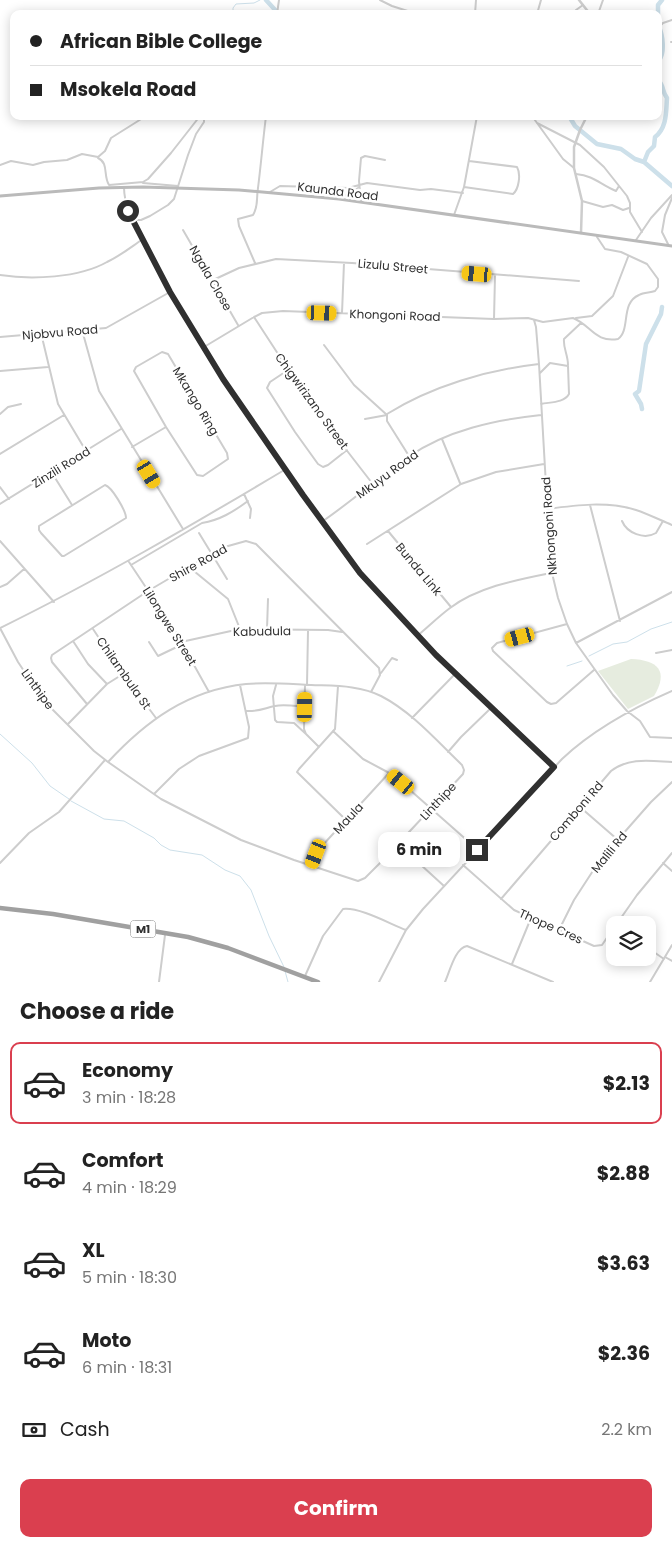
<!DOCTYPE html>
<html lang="en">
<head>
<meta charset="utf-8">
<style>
  :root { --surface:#fff; --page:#f2f2f2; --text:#222; --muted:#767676; --line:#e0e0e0; --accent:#da3f4f }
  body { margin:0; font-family:Poppins,sans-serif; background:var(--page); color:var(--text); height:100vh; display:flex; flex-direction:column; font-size:19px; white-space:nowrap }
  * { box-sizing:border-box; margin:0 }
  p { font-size:16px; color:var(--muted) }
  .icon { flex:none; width:28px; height:28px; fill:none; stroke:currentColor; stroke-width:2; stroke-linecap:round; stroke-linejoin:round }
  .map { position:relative; height:982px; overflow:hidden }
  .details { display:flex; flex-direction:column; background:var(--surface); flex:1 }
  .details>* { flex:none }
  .hud { position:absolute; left:10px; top:10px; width:652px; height:110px; border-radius:10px; box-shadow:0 2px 12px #0003; display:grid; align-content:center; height:110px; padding:0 20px; background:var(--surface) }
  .buttons { position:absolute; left:606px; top:916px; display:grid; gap:10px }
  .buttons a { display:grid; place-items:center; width:50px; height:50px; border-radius:10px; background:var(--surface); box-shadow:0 2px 12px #0003; font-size:25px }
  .end { position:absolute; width:22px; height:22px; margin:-11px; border:6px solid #303030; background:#fff; box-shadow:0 0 0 2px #fff }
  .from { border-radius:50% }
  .bubble { position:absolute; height:35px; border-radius:10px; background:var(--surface); box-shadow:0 2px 12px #0003; font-size:16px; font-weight:700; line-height:35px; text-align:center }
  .car { position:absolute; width:15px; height:30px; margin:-15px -8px; border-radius:6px; box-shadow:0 0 4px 1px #0007; background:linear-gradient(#f5c518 24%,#345 0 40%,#f5c518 0 76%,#345 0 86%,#f5c518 0) }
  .hud b { display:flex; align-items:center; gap:18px; height:48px; font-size:19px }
  .hud b+b { border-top:1px solid var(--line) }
  .hud i { width:12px; height:12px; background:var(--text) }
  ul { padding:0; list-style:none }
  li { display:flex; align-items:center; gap:15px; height:82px; margin:0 10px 8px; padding:0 10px; border:2px solid transparent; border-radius:10px }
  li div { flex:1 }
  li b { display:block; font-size:19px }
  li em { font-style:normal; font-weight:700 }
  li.active { border-color:var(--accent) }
  li>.icon { width:45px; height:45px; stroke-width:1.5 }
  h2 { padding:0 20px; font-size:22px; line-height:60px }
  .pay { display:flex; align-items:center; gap:12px; height:55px; padding:0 20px; font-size:19px }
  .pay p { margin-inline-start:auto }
  .cta { display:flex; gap:10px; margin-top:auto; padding:10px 20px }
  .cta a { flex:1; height:58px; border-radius:10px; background:var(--accent); color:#fff; font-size:20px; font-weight:700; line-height:58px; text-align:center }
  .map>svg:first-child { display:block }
  .green { fill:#e6ecdf }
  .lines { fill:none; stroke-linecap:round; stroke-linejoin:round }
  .stream { stroke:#cde0ea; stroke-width:1 }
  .river { stroke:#cde0ea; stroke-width:4.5 }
  .minor { stroke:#cdcdcd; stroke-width:2 }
  .tertiary { stroke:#cdcdcd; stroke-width:2.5 }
  .secondary { stroke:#bababa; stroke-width:3 }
  .trunk { stroke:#a0a0a0; stroke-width:4.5 }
  .route { stroke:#303030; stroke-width:6 }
  .labels { text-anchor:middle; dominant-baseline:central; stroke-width:5; stroke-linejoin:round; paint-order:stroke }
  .shield { fill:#fff; stroke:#6e6e6e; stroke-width:1 }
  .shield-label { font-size:11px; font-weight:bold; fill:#303030 }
  .street-label { font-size:12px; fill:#303030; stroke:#fff }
</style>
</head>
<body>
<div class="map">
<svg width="672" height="982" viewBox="0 0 672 982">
  <rect width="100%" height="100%" fill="#fff"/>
  <path class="green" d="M631,659C658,660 669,671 654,696L628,709L598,671Z"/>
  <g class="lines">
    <path class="stream" d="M233,14V8L236,4L254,3L260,0
      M589,656L613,644L627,642L651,629L672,622
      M567,666L582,661
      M0,734L32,763L50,786L69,799
      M71,801L104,819L124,821L154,838L161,845L170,850L202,855L225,870L240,876L251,890L269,936L284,967
      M285,971L288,982"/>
    <path class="river" d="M266,0L277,12
      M658,14V5L662,0
      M659,27C663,36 665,53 659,60
      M569,116L575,126L597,144L621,149L635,159L644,162L672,186
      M644,162L648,152L654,146L655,137C667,128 666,112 667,98C662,92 664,86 659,81
      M642,409L641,404L635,394L639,391L646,344L661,314L662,307"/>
    <path class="minor" d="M380,0L392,6L417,14
      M538,11H558
      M277,14L279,0
      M475,14L476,0
      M537,14L541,0
      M576,14V10L583,5
      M598,14L603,0
      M659,27L663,23L672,20
      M671,42H672
      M532,116L563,159L574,168
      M537,123L580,145L604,167L627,196L630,203V212L642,232
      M98,158C109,163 103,176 109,185L143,182L148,179L171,153L200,116
      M0,165L11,161L33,165L44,162L67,160L82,154L98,157L105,151L111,138L146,116
      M576,174C595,176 599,184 616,191L619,186
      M143,183L178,186
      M124,187C124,212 140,232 150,253C207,364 281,464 354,564L368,583L417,636L554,767
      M464,187L513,194C519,189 521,174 517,167L469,161
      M270,192L280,186L348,188L367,183L420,190L431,189L463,193
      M341,198L358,188
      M582,201L603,207L612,205L623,210L629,208
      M361,202L359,181L361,158L365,156L385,160
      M454,215L464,187L477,116
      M133,220H141L150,216L168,205L174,199L188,155L196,134L204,122V116
      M183,230L238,325
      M636,240L651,218L672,195
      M668,244L662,232L665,215L672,198
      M255,263L239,226L238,219L253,215C259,205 256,198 258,188C261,164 263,140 266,116
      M0,275C31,280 79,278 107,262C120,256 131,247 143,239
      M211,281L239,268L276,259L352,263L579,281
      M342,313L344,263
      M254,317L310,403L372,483
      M576,318L592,316L613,296L628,257
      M494,319L495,276
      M534,320L536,327L539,364L550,555L552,573L558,598L567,624L576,643L613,695L627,711L640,721L650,737L672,738
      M82,330L99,391L183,529
      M41,333L58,404L86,451
      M0,337L106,328L170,292
      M324,345L354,385L387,415
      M204,347L254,317L262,313L283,311L494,319L528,318L543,322L573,318C591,325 595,343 618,339C631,330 620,303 639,295C644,292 650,293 655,291L658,287V279L647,264L621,252L605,249L597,237
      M568,365C568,355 563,348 564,339L581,323
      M288,370L270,382L267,388L295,432L318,464L323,467L328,465L347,450
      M0,371L48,367
      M540,373L550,363L568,366L569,394C564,403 550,402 541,404
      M0,414L8,407L21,404
      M365,419L387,415
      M442,439L460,483
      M132,447L166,427L197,475L203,476L228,459L227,453L168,354L162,352L136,367L134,371L166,427
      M0,454L64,415
      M409,456L387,421V414C432,386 487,370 539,364
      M52,473L72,505
      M105,485C112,487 126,511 126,518L64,556H62L41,533L39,530V526Z
      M0,487L9,499
      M244,494L251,509L250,518
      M0,504L121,429
      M590,505L620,621
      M547,509C577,505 607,501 636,510C648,514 660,520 672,525
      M323,521C352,501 379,477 408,457C447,430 495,420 541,415
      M622,521C627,533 644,540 656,533L663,521
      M388,531L451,607
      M199,533L227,579
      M0,541L54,602
      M367,544L461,484L496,472L544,464
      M129,562L175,631L209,692
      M131,565L202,523C220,520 233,512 248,501
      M189,567L228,599L240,629
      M0,587L7,584L24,569
      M567,624L497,643L492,648L493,651L547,702L551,704L556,703L594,670
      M0,628L18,662L44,701L94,751L108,762L161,799L241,840L294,860L358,881L365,878L383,860L463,774L464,770L462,765C437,741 412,712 381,696C360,685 334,686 311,685C289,684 267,682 246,684C188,690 146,721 108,762
      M0,628C98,580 192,525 286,469
      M93,629L123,674L156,718
      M267,629L268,599
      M417,636C428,627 438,617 450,608C478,587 516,580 551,573
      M73,641L88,664L107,684
      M149,642L158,656L183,644
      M181,642L240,629L328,630L342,632
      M576,643L672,592
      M656,653L672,650
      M381,673L392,658L397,660
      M276,685L273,696L275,720L277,722L294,723L306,734
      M305,685L304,729L306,734L319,747
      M307,685L308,631
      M338,686L335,729L299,769L297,772L346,820
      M87,704L52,662L51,658L52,655L148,591L221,548L246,541L256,544L379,668L380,675L371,692
      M246,711C257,712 265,708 275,706C284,704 295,706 305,707
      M412,718L456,673
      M68,724L107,684L123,674
      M333,731L363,759L393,775L478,850
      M448,752L461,737L492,707
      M154,794L179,769L199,756L248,738L249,727L240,685
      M580,807L618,840
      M398,844L444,886
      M0,863L29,833L59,812L105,760
      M663,863L672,871
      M463,865L514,910L594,946L602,945L615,926
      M312,866L321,847L389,773
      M501,899L611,771C629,757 651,761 672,762
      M616,925L637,895L672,853
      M559,930L574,900L600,860L651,802L672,782
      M648,948L664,959
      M665,957L672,961
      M512,964L531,918
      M305,976L323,936L343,909C360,907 390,924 406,930
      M159,982L165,935
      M379,982L406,930L423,909L562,759C594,729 633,708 672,691
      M445,982C450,971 455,948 467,946L553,982
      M650,982L672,945"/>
    <path class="tertiary" d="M579,0L590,14
      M581,233L582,201L574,168V147L580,130L587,116"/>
    <path class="secondary" d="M0,196L99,188L143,187L239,190L339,199L672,246"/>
    <path class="trunk" d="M0,908L53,914L188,937L228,948L318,982"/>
  </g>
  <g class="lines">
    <path class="route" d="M128,211L170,292L223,379L303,495L360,573L436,655L554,767L477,850"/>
  </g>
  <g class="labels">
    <rect class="shield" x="130.5" y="920.5" width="25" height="17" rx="4"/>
    <g class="shield-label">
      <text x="143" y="929">M1</text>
    </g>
    <g class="street-label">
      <text transform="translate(338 191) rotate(7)">Kaunda Road</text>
      <text transform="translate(393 266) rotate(5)">Lizulu Street</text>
      <text transform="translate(211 278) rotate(60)">Ngala Close</text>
      <text transform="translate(395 315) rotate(2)">Khongoni Road</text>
      <text transform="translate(60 332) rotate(-5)">Njobvu Road</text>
      <text transform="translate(196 401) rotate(59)">Mkango Ring</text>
      <text transform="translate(312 401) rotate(54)">Chigwirizano Street</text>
      <text transform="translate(61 467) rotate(-32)">Zinzili Road</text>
      <text transform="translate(387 474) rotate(-36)">Mkuyu Road</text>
      <text transform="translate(549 526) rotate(-94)">Nkhongoni Road</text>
      <text transform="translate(198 563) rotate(-29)">Shire Road</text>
      <text transform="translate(419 569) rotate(50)">Bunda Link</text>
      <text transform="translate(170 626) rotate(58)">Lilongwe Street</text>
      <text transform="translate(262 631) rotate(-1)">Kabudula</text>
      <text transform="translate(124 673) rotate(55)">Chilambula St</text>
      <text transform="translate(38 689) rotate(54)">Linthipe</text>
      <text transform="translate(438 801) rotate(-47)">Linthipe</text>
      <text transform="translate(576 811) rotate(-49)">Comboni Rd</text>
      <text transform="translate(348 818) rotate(-47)">Maula</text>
      <text transform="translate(609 852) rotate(-51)">Malili Rd</text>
      <text transform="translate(551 926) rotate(24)">Thope Cres</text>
    </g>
  </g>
</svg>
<div class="buttons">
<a><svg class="icon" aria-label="layers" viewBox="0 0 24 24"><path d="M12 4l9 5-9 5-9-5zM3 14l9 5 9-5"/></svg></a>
</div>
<i class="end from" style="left:128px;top:211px"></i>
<i class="end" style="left:477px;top:850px"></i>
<div class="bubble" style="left:378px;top:832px;width:82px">6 min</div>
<i class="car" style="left:477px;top:274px;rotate:275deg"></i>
<i class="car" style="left:322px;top:313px;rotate:92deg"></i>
<i class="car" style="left:149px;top:474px;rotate:149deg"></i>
<i class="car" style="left:520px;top:637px;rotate:255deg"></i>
<i class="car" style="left:305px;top:707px;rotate:1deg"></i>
<i class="car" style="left:401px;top:782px;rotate:309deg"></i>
<i class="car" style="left:316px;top:854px;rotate:201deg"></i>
<div class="hud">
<b><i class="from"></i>African Bible College</b>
<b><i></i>Msokela Road</b>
</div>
</div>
<section class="details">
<h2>Choose a ride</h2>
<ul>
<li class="active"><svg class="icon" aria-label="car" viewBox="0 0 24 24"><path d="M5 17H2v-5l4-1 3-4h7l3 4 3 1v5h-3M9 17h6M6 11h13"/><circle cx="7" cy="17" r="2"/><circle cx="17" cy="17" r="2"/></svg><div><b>Economy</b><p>3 min · 18:28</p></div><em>$2.13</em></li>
<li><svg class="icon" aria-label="car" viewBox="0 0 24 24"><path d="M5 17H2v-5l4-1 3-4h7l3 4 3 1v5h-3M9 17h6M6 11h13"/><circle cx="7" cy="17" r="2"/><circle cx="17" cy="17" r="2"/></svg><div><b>Comfort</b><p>4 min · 18:29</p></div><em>$2.88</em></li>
<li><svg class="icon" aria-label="car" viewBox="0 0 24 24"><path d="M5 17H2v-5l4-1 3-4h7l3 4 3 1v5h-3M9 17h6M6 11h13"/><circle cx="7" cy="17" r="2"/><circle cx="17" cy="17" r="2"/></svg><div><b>XL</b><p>5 min · 18:30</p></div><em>$3.63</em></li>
<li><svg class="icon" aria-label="car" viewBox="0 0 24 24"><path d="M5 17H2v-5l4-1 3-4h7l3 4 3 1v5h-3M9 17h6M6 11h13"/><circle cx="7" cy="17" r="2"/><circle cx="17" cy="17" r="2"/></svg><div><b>Moto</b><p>6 min · 18:31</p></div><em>$2.36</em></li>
</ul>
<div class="pay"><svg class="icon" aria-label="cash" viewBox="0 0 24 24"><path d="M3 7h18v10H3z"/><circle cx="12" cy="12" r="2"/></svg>Cash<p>2.2 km</p></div>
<div class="cta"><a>Confirm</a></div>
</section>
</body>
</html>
